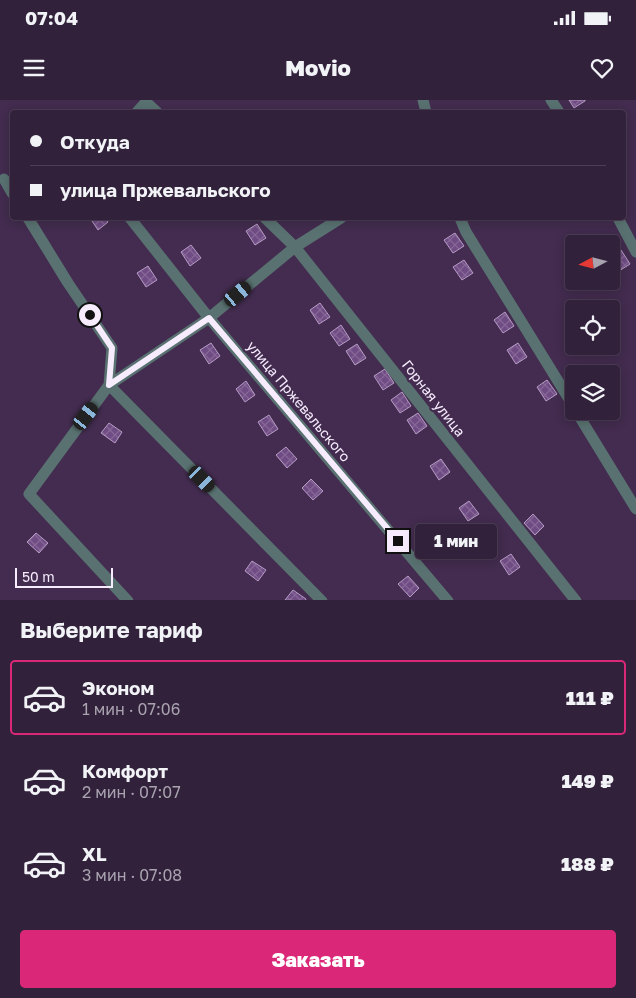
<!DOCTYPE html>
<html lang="ru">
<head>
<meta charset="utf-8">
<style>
  :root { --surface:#32213b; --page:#3a2942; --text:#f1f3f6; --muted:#a8a3af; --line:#4d3e55; --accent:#db2777 }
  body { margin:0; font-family:"Golos Text",sans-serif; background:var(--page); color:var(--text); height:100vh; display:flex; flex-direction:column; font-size:19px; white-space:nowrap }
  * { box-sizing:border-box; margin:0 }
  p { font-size:16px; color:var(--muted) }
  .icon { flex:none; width:28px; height:28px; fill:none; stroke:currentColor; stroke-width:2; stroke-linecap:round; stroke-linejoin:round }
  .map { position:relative; height:500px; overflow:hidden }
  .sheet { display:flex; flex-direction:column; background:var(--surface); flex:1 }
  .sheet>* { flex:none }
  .top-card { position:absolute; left:10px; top:10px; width:616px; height:110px; border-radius:5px; box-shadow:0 2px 12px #0003,0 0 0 1px var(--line); display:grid; align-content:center; height:110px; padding:0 20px; background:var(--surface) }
  .needle { width:32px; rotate:263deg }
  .tools { position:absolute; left:565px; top:135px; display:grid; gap:10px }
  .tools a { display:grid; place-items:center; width:55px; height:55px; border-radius:5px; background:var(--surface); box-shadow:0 2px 12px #0003,0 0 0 1px var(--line); font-size:25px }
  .scale { position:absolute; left:15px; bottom:12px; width:98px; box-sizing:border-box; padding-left:5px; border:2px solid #f7ecfe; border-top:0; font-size:14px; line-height:18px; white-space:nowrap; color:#f7ecfe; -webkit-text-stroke:4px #432c4f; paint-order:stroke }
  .end { position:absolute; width:22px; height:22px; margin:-11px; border:6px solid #f7ecfe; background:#111; box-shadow:0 0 0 2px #111 }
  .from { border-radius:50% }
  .bubble { position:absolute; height:35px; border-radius:5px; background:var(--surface); box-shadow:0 2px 12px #0003,0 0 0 1px var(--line); font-size:16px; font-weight:800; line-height:35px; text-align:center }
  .car { position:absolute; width:15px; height:30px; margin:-15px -8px; border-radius:6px; box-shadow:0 0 4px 1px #0007; background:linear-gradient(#222 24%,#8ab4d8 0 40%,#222 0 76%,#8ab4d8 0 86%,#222 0) }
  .top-card b { display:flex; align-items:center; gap:18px; height:48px; font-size:19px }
  .top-card b+b { border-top:1px solid var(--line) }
  .top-card i { width:12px; height:12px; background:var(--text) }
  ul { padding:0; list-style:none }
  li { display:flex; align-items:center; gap:15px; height:75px; margin:0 10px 8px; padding:0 10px; border:2px solid transparent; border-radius:5px }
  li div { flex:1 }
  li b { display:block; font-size:19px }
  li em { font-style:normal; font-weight:800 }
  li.on { border-color:var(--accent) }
  li>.icon { width:45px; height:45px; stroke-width:1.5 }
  h2 { padding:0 20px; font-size:22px; line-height:60px }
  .cta { display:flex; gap:10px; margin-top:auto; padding:10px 20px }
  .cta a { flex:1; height:58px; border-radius:5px; background:var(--accent); color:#fff; font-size:20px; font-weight:800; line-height:58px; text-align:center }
  .status { display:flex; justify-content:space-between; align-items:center; height:35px; padding:0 25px; background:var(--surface); direction:ltr }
  .status svg { height:14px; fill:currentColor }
  header { display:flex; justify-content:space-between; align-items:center; height:65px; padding:0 20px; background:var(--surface); font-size:22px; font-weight:800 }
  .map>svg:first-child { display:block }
  .building { fill:url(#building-cross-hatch); stroke:#b69cc5 }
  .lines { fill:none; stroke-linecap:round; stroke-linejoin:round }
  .street { stroke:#597271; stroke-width:11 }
  .route { stroke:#f7ecfe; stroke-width:6 }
  .labels { text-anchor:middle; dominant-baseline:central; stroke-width:4.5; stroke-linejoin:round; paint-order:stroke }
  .street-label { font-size:14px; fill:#f7ecfe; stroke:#432c4f }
</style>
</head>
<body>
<div class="status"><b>07:04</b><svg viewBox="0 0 49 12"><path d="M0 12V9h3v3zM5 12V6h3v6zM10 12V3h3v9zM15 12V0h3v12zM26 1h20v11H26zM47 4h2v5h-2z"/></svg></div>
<header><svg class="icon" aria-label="menu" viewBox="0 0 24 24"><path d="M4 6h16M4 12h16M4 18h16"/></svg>Movio<svg class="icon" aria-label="heart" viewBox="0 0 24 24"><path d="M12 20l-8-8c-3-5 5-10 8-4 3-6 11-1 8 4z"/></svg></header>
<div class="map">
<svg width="636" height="501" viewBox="0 0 636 501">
  <defs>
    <pattern id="building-cross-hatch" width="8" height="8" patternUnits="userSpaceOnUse" patternTransform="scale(1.25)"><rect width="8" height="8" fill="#704c84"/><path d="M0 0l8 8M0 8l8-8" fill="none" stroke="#856696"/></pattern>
  </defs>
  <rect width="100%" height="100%" fill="#432c4f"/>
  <path class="building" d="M569,0H585V1L574,8Z
    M90,118H105L108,122L98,130Z
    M257,124L266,138L255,145L246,131Z
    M455,133L464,146L453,153L444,140Z
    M191,145L201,158L190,166L181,152Z
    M621,150L630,164L619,171L611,157Z
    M464,160L473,173L462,180L453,167Z
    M148,166L157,180L146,187L137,173Z
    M320,203L330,217L319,224L310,210Z
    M505,212L514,226L503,233L494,220Z
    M341,225L350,239L339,246L330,233Z
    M211,243L220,256L209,264L200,250Z
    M518,243L527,257L516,264L507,250Z
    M357,244L366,258L355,265L346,251Z
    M385,269L394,283L383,290L374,276Z
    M547,280L557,294L546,301L537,287Z
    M246,281L255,295L245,302L236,289Z
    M402,292L411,306L400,313L391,300Z
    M418,313L427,326L416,334L407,320Z
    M269,315L278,329L267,336L258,322Z
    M109,323L122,332L115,343L101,333Z
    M286,347L297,359L287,368L276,355Z
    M441,359L450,372L439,380L430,366Z
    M311,379L323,391L313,400L302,388Z
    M469,401L479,414L468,421L459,408Z
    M533,414L544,426L535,435L524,423Z
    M36,433L48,443L39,453L27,442Z
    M511,454L520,467L509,475L500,461Z
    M252,461L266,470L258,481L245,471Z
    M408,476L419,488L410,497L398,484Z
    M293,490L306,499L305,501L285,500Z"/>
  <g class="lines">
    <path class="street" d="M423,0L426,12
      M551,0L559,12
      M137,12L146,2L157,12
      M4,79L12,93
      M28,118L68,183L112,248L109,285L322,501
      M130,118L209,218L448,501
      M265,118L295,147L576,501
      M460,118L466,132L574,307
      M618,118L636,152
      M576,311L636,409
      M128,501L29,394L109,285L209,218L295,147L341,118"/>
  </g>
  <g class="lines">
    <path class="route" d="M90,215L112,248L109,285L209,218L398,441"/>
  </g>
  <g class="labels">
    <g class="street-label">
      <text transform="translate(434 298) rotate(52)">Горная улица</text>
      <text transform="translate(299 301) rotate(50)">улица Пржевальского</text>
    </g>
  </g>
</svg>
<div class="tools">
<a><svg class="needle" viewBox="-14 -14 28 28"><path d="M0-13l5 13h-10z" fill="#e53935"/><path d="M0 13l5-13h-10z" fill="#a8a3af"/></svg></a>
<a><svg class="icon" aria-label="locate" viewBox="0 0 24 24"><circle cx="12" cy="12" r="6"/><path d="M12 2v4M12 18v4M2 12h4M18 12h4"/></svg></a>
<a><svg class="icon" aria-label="layers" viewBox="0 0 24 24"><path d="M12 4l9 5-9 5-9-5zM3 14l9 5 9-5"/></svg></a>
</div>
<div class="scale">50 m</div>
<i class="end from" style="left:90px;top:215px"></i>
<i class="end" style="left:398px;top:441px"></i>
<div class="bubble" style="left:415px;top:424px;width:82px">1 мин</div>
<i class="car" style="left:238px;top:194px;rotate:50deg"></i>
<i class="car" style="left:86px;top:316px;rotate:37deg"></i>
<i class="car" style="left:202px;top:379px;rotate:135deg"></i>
<div class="top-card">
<b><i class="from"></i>Откуда</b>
<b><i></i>улица Пржевальского</b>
</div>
</div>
<section class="sheet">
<h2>Выберите тариф</h2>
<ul>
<li class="on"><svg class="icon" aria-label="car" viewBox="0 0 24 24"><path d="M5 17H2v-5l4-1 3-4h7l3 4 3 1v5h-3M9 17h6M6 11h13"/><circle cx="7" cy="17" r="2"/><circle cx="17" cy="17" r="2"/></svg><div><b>Эконом</b><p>1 мин · 07:06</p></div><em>111 ₽</em></li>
<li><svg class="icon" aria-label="car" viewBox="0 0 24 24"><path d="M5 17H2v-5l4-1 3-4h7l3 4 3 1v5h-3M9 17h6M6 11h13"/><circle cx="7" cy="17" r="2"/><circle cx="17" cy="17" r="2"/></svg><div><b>Комфорт</b><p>2 мин · 07:07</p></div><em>149 ₽</em></li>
<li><svg class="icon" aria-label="car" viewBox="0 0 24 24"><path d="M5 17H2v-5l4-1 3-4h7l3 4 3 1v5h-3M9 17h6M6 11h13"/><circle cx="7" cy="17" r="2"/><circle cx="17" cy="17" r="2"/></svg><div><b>XL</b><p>3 мин · 07:08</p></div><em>188 ₽</em></li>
</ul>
<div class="cta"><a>Заказать</a></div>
</section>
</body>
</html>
